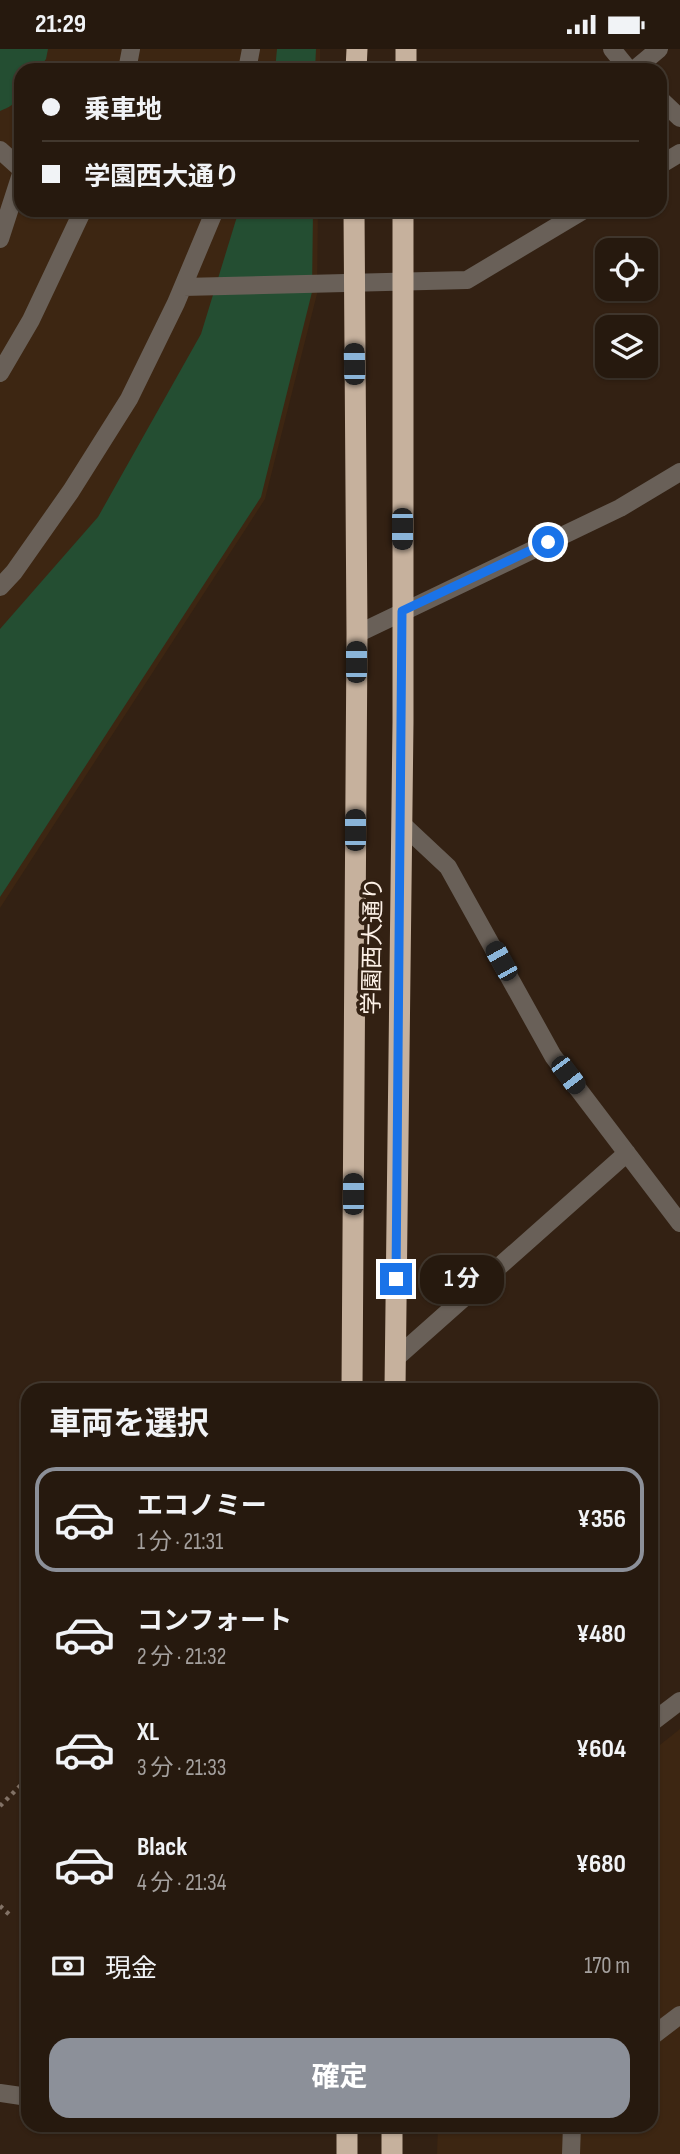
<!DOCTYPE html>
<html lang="ja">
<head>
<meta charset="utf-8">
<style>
  :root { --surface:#26190e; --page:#2e2217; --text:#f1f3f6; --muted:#a4a09e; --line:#42382e; --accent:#8c9099 }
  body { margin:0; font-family:"Sofia Sans Condensed","Noto Sans JP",sans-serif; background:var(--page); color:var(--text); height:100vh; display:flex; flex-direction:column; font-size:26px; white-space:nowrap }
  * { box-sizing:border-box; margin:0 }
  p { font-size:23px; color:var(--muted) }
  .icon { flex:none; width:38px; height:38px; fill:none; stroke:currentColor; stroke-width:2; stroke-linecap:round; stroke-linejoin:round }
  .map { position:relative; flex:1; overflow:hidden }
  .side { position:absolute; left:21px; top:1334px; width:637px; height:749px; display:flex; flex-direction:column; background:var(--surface); border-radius:21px; box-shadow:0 2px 5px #0004,0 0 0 2px var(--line) }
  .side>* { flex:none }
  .guide { position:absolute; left:14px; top:14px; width:653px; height:154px; border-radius:21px; box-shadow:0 2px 5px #0004,0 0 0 2px var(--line); display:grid; align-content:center; height:154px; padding:0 28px; background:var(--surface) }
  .fabs { position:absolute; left:595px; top:189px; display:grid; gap:14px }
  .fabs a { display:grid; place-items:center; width:63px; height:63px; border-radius:14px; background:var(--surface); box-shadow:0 2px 5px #0004,0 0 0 2px var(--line); font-size:35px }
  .end { position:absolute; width:32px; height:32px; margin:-16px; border:9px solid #1a73e8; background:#fff; box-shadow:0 0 0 4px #fff }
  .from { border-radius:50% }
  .bubble { position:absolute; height:49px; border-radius:21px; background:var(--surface); box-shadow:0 2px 5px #0004,0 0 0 2px var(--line); font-size:23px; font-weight:700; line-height:49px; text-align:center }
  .car { position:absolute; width:21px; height:42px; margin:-21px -10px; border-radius:9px; box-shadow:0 0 5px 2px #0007; background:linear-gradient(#222 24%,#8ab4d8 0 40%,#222 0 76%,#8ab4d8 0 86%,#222 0) }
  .guide b { display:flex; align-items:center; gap:24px; height:66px; font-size:26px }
  .guide b+b { border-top:2px solid var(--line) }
  .guide i { width:18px; height:18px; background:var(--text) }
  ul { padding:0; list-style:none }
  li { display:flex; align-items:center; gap:21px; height:105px; margin:0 14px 10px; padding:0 14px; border:4px solid transparent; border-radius:21px }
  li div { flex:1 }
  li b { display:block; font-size:26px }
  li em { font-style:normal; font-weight:700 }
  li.current { border-color:var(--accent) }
  li>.icon { width:63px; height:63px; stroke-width:1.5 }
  h2 { padding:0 28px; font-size:32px; line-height:84px }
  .pay { display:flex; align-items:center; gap:18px; height:77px; padding:0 28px; font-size:26px }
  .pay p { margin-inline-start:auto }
  .action { display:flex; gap:14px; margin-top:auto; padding:14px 28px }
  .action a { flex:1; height:80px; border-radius:21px; background:var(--accent); color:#fff; font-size:28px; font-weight:700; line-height:80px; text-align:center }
  .status { display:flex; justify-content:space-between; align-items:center; height:49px; padding:0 35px; background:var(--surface); direction:ltr }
  .status svg { height:19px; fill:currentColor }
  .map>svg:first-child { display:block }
  .built { fill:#3d2612 }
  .green { fill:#244e32 }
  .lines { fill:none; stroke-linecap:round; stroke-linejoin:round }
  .path { stroke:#827266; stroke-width:4.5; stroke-dasharray:3.5 5; stroke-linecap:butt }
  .minor { stroke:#696058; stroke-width:18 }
  .highway { stroke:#c6b19d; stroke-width:21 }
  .route { stroke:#1a73e8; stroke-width:9 }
  .labels { text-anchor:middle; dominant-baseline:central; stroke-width:7; stroke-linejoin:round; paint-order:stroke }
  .street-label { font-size:23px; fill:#fdf1e7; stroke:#332113 }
</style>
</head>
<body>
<div class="status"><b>21:29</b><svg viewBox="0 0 49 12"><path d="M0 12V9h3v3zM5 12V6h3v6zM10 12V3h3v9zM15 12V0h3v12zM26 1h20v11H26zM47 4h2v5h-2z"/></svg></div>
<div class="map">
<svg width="680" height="2105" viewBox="0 0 680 2105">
  <rect width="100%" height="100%" fill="#332113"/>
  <path class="built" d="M0,0H320V21H21V161H318L317,245L265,450L0,859Z
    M680,1680V2105H437L438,2076H651V1703Z"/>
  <path class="green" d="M0,0H48L46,10L38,21H21C21,43 23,54 0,62Z
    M277,0H316L315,21H275Z
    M239,161H313L312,243L261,448L0,848V580L98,468L201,285Z"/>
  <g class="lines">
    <path class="path" d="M0,1757L28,1729
      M0,1857L12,1868"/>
    <path class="minor" d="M612,0L629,21
      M127,21L131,0
      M247,21L251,0
      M634,21L659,0
      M660,50L680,69
      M0,101L21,120
      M660,116L680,104
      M0,190L21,125
      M183,238L467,231L584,161
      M0,324L31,271L83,161
      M0,538L14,523L71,442L129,350L176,254L215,161
      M357,585L620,459L680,423
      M401,774L448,818L553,1007L680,1174
      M395,1310L627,1104
      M651,1674L680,1652
      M651,1988L680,1966
      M0,2044L28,2048
      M571,2105L572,2076"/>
    <path class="highway" d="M356,21L357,0
      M406,21V0
      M352,1340L357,585L354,161
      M395,1340L403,673V161
      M347,2105V2076
      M392,2105V2076"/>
  </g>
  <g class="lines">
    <path class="route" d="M396,1230L402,562L548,493"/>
  </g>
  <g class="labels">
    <g class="street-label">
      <text transform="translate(373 897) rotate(-89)">学園西大通り</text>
    </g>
  </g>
</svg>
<div class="fabs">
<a><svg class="icon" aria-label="locate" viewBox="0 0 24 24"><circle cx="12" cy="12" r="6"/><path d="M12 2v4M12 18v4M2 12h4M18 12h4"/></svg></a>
<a><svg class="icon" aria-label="layers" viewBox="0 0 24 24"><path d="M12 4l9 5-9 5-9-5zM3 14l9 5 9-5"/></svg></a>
</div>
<i class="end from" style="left:548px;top:493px"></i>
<i class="end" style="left:396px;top:1230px"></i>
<div class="bubble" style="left:420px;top:1206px;width:84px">1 分</div>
<i class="car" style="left:354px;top:315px;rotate:359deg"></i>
<i class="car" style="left:402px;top:480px;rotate:180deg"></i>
<i class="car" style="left:356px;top:613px;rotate:0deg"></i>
<i class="car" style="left:355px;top:781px;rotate:0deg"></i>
<i class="car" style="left:501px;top:912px;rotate:331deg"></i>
<i class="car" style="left:568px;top:1026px;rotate:143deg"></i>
<i class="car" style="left:353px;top:1145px;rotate:0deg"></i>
<div class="guide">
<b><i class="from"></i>乗車地</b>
<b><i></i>学園西大通り</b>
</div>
<section class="side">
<h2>車両を選択</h2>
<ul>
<li class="current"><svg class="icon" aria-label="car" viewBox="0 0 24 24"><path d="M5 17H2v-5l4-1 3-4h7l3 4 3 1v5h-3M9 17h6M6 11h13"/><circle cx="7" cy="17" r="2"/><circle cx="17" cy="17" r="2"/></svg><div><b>エコノミー</b><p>1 分 · 21:31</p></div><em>¥356</em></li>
<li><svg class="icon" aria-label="car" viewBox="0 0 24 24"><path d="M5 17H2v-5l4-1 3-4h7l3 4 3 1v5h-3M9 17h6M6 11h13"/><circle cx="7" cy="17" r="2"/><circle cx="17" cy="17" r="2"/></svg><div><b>コンフォート</b><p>2 分 · 21:32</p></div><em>¥480</em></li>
<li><svg class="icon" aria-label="car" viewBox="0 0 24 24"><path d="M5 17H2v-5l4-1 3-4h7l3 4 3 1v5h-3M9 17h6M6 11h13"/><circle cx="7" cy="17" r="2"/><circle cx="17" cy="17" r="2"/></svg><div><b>XL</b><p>3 分 · 21:33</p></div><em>¥604</em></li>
<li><svg class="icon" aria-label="car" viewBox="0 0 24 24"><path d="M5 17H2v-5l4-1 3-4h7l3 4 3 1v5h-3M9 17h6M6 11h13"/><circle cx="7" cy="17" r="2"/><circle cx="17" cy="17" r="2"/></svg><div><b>Black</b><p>4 分 · 21:34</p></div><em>¥680</em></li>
</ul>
<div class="pay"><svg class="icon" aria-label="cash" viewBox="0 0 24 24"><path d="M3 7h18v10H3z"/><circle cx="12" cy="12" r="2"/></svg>現金<p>170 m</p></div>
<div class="action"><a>確定</a></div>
</section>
</div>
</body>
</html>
